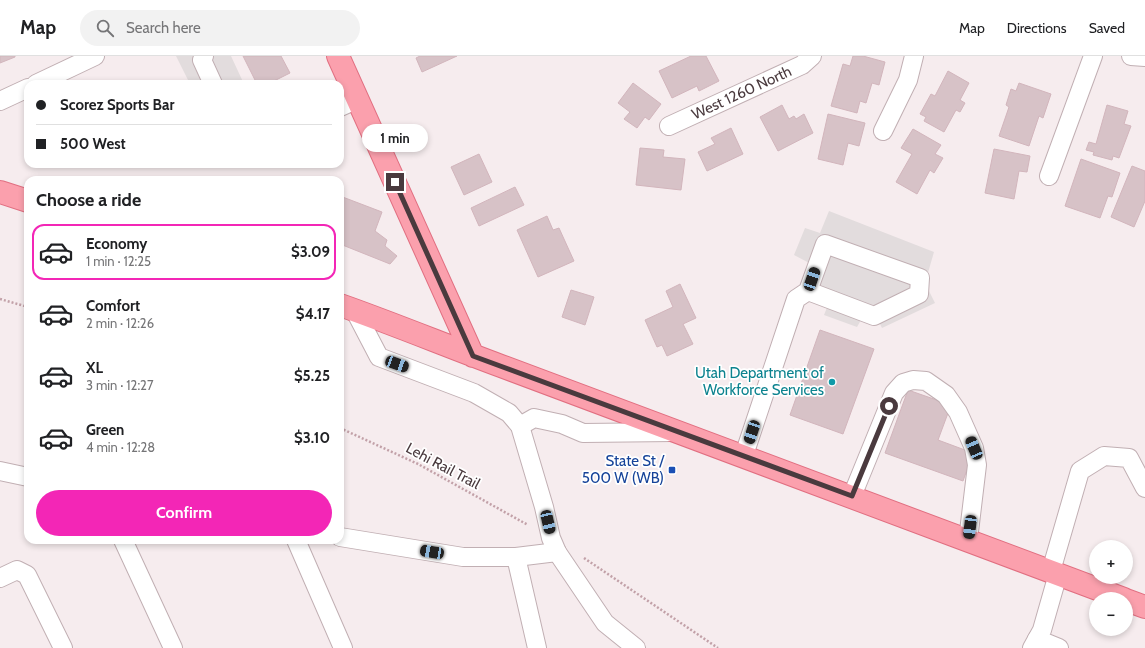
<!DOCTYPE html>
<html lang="en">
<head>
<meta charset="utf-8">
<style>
  :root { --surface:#fff; --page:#f2f2f2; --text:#202124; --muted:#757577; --line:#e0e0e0; --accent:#f326b6 }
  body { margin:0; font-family:Cabin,sans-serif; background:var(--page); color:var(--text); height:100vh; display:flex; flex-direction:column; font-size:15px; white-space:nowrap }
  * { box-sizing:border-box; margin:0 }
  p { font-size:13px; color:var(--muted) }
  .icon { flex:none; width:22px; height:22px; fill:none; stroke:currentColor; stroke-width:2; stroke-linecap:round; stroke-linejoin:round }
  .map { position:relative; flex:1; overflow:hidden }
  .sheet { position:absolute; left:24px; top:120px; width:320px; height:368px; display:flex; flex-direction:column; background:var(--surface); border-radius:12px; box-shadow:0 2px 6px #0003 }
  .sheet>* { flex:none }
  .hud { position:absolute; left:24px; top:24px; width:320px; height:88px; border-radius:12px; box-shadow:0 2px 6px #0003; display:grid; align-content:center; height:88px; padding:0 12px; background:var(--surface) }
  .fabs { position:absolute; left:1089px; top:484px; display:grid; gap:8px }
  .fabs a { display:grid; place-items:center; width:44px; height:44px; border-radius:50%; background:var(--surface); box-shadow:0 2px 6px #0003; font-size:20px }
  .end { position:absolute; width:18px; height:18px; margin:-9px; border:5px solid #4a3a3e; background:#fff; box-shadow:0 0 0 2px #fff }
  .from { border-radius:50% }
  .bubble { position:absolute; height:28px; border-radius:14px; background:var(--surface); box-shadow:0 2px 6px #0003; font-size:13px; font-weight:700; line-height:28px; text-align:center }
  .car { position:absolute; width:12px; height:24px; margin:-12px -6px; border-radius:5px; box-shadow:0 0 3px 1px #0007; background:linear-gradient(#222 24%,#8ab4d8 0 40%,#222 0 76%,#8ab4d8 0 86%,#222 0) }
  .hud b { display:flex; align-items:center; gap:14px; height:38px; font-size:15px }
  .hud b+b { border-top:1px solid var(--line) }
  .hud i { width:10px; height:10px; background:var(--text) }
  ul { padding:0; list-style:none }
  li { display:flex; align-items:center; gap:12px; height:56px; margin:0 8px 6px; padding:0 4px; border:2px solid transparent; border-radius:12px }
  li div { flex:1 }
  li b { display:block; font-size:15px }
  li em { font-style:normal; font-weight:700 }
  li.on { border-color:var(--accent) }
  li>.icon { width:36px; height:36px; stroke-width:1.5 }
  h2 { padding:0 12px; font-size:18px; line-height:48px }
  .cta { display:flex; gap:8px; margin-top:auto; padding:8px 12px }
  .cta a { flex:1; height:46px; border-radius:24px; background:var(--accent); color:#fff; font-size:16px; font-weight:700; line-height:46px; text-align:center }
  header { display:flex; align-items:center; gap:24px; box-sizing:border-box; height:56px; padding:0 20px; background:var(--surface); border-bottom:1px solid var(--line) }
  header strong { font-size:19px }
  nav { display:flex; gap:22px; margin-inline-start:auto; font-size:14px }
  .search { width:280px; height:36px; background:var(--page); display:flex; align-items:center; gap:10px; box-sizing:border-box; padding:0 14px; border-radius:22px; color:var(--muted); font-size:15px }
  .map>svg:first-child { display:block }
  .parking { fill:#e2dcdd }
  .building { fill:#d7c2c7; stroke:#d2b5bc }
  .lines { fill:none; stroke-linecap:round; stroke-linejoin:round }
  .minor-casing { stroke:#c1afb3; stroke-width:20 }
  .major-casing { stroke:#e16f81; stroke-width:24 }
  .path { stroke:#c2a1a8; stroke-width:2.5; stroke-dasharray:2 2; stroke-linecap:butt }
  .minor { stroke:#fff; stroke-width:18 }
  .major { stroke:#fba0ad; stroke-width:22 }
  .route { stroke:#4a3a3e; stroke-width:5 }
  .culture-dot { fill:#0f9aa8; stroke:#fff; stroke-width:1.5 }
  .transit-dot { fill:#1a4fb4; stroke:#fff; stroke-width:1.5 }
  .labels { text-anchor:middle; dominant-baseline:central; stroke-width:3.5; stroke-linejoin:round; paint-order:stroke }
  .street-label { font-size:15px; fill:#4a3a3e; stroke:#fff }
  .culture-label { font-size:15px; fill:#0d838f; stroke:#fff; text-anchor:end }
  .transit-label { font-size:15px; fill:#164399; stroke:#fff; text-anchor:end }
</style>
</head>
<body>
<header>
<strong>Map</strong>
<div class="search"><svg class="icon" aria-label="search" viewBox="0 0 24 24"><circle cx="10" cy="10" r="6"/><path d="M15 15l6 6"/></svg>Search here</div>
<nav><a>Map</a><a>Directions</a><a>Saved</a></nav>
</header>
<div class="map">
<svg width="1145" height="592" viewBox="0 0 1145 592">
  <rect width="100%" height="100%" fill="#f6ecee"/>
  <path class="parking" d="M176,0H231L244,28H190Z
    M829,155L934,196L925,227L935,247L882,272L875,258L865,257L857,271L824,259L830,244L798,231L813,209L794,199L805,172L820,177Z"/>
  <path class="building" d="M0,0H15V1L0,7Z
    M243,0H281L290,17L268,28H257Z
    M420,0H457L422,16L416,2Z
    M691,0H706L719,25L699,35L697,30L672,42L659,15Z
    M853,0H863L885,6L879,29L872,27L866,47L860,45L857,57L831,50L843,8L850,10Z
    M948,15L969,27L960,44L965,47L960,56L956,54L944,76L924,65L926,61L920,58L931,38L935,40Z
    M633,27L661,48L649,64L645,61L637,72L624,63L630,56L618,47Z
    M1019,27L1051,38L1043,62L1039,60L1029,90L999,80L1009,51L1006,49L1011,33L1016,35Z
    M782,49L789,63L794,60L796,63L804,58L813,77L778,95L760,61Z
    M1107,49L1128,55L1124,68L1131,70L1119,102L1113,100L1112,104L1093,99L1094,96L1086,94L1089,86L1096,88Z
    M828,58L865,67L859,90L848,87L843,109L818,103Z
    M731,72L743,98L707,115L698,96L715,88L711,82Z
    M913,73L941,89L935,98L943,102L934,117L930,114L917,138L896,126L912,98L901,92Z
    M640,92L664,94L663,101L685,103L681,134L636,129Z
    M994,93L1030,100L1027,116L1019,115L1014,143L985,137Z
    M479,98L492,126L464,139L451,111Z
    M1081,103L1120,117L1112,141L1108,140L1100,162L1065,150Z
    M1132,110L1145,115V145L1134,171L1111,161Z
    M515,131L524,149L479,170L471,152Z
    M340,140L382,156L375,175L387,184L385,190L397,200L390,208L340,188Z
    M547,160L553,174L559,172L574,205L538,221L517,174Z
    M680,228L696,262L683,268L693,288L667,300L662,289L657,291L645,264L673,251L666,235Z
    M571,234L594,241L585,269L562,261Z
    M820,274L874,293L843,378L790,359Z
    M908,334L951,349L938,384L973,397L963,425L885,397Z"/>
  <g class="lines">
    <defs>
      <g id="minor">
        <path d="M204,0L202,4L213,28"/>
        <path d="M1131,0L1145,1"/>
        <path d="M36,28L95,0"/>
        <path d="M0,45L28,32"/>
        <path d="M340,51L358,43"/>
        <path id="s1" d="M669,70L802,9L812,0"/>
        <path d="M883,75L908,24L914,0"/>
        <path d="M1049,120L1093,0"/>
        <path d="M355,255L379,301L474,337L509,357L520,370L544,451L551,482L557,496L605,567L636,592"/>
        <path d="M520,370L534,362L562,368L583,377L673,376"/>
        <path d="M744,399L796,243L808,235L874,260L919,238L920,222L825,188L808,235"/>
        <path d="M0,415L28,421"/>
        <path d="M852,440L894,337L903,327L913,324L926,325L946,339L958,356L974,392L977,409L968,484"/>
        <path d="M340,481L463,501H516L557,496"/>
        <path d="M123,484L173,592"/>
        <path d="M296,484L343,592"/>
        <path d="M516,501L537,592"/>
        <path d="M1051,515L1080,415L1104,400L1129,402L1145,432"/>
        <path d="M0,522L17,514L27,519L63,592"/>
        <path d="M1037,583L1059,592"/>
        <path d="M1032,592L1042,574L1058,518"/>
      </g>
      <path id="major" d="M338,0L473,300
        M0,136L28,145
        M340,249C394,268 447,290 501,310C709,386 916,465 1124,543
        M1126,544L1145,551"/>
    </defs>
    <use href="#minor" class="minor-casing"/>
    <use href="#major" class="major-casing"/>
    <path class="path" d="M0,243L28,251
      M340,372L418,408L528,469
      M584,502L718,592"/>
    <use href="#minor" class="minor"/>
    <use href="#major" class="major"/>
  </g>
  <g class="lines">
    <path class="route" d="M395,126L473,300L852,440L889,350"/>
  </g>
  <circle class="culture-dot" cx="832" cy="326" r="4"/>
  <rect class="transit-dot" x="668" y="410" width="8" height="8" rx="2"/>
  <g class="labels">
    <g class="street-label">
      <text stroke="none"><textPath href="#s1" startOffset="80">West 1260 North</textPath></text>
      <text transform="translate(443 410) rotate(28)">Lehi Rail Trail</text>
    </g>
    <g class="culture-label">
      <text x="824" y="317">Utah Department of<tspan x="824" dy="17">Workforce Services</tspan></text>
    </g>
    <g class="transit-label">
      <text x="664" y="405">State St /<tspan x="664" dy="17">500 W (WB)</tspan></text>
    </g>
  </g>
</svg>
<div class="fabs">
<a>+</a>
<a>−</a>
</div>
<i class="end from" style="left:889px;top:350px"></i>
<i class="end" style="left:395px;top:126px"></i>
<div class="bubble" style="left:362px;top:68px;width:66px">1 min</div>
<i class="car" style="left:812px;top:223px;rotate:19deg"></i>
<i class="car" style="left:397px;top:308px;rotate:110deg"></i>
<i class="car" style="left:752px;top:376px;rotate:198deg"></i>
<i class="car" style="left:974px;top:392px;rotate:337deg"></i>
<i class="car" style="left:548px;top:466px;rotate:167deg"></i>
<i class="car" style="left:970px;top:471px;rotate:187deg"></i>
<i class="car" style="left:432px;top:496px;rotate:280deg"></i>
<div class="hud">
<b><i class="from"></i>Scorez Sports Bar</b>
<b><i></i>500 West</b>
</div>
<section class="sheet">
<h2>Choose a ride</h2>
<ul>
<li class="on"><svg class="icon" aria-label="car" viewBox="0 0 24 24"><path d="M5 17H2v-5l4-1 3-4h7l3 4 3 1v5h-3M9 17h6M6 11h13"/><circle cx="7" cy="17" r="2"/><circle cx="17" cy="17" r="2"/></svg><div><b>Economy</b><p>1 min · 12:25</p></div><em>$3.09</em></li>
<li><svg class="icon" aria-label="car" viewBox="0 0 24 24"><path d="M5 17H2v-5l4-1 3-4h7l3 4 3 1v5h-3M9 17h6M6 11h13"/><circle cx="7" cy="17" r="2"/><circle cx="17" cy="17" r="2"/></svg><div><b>Comfort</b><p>2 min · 12:26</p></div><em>$4.17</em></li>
<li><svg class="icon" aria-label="car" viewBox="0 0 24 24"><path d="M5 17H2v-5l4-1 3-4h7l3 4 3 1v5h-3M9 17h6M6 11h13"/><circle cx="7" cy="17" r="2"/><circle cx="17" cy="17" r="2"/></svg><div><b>XL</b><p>3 min · 12:27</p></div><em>$5.25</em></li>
<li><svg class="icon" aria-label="car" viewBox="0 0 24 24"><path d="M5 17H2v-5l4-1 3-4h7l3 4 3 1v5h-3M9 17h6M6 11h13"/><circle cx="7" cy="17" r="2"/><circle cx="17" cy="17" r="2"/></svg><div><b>Green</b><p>4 min · 12:28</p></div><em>$3.10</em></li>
</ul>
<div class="cta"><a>Confirm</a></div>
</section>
</div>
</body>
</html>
